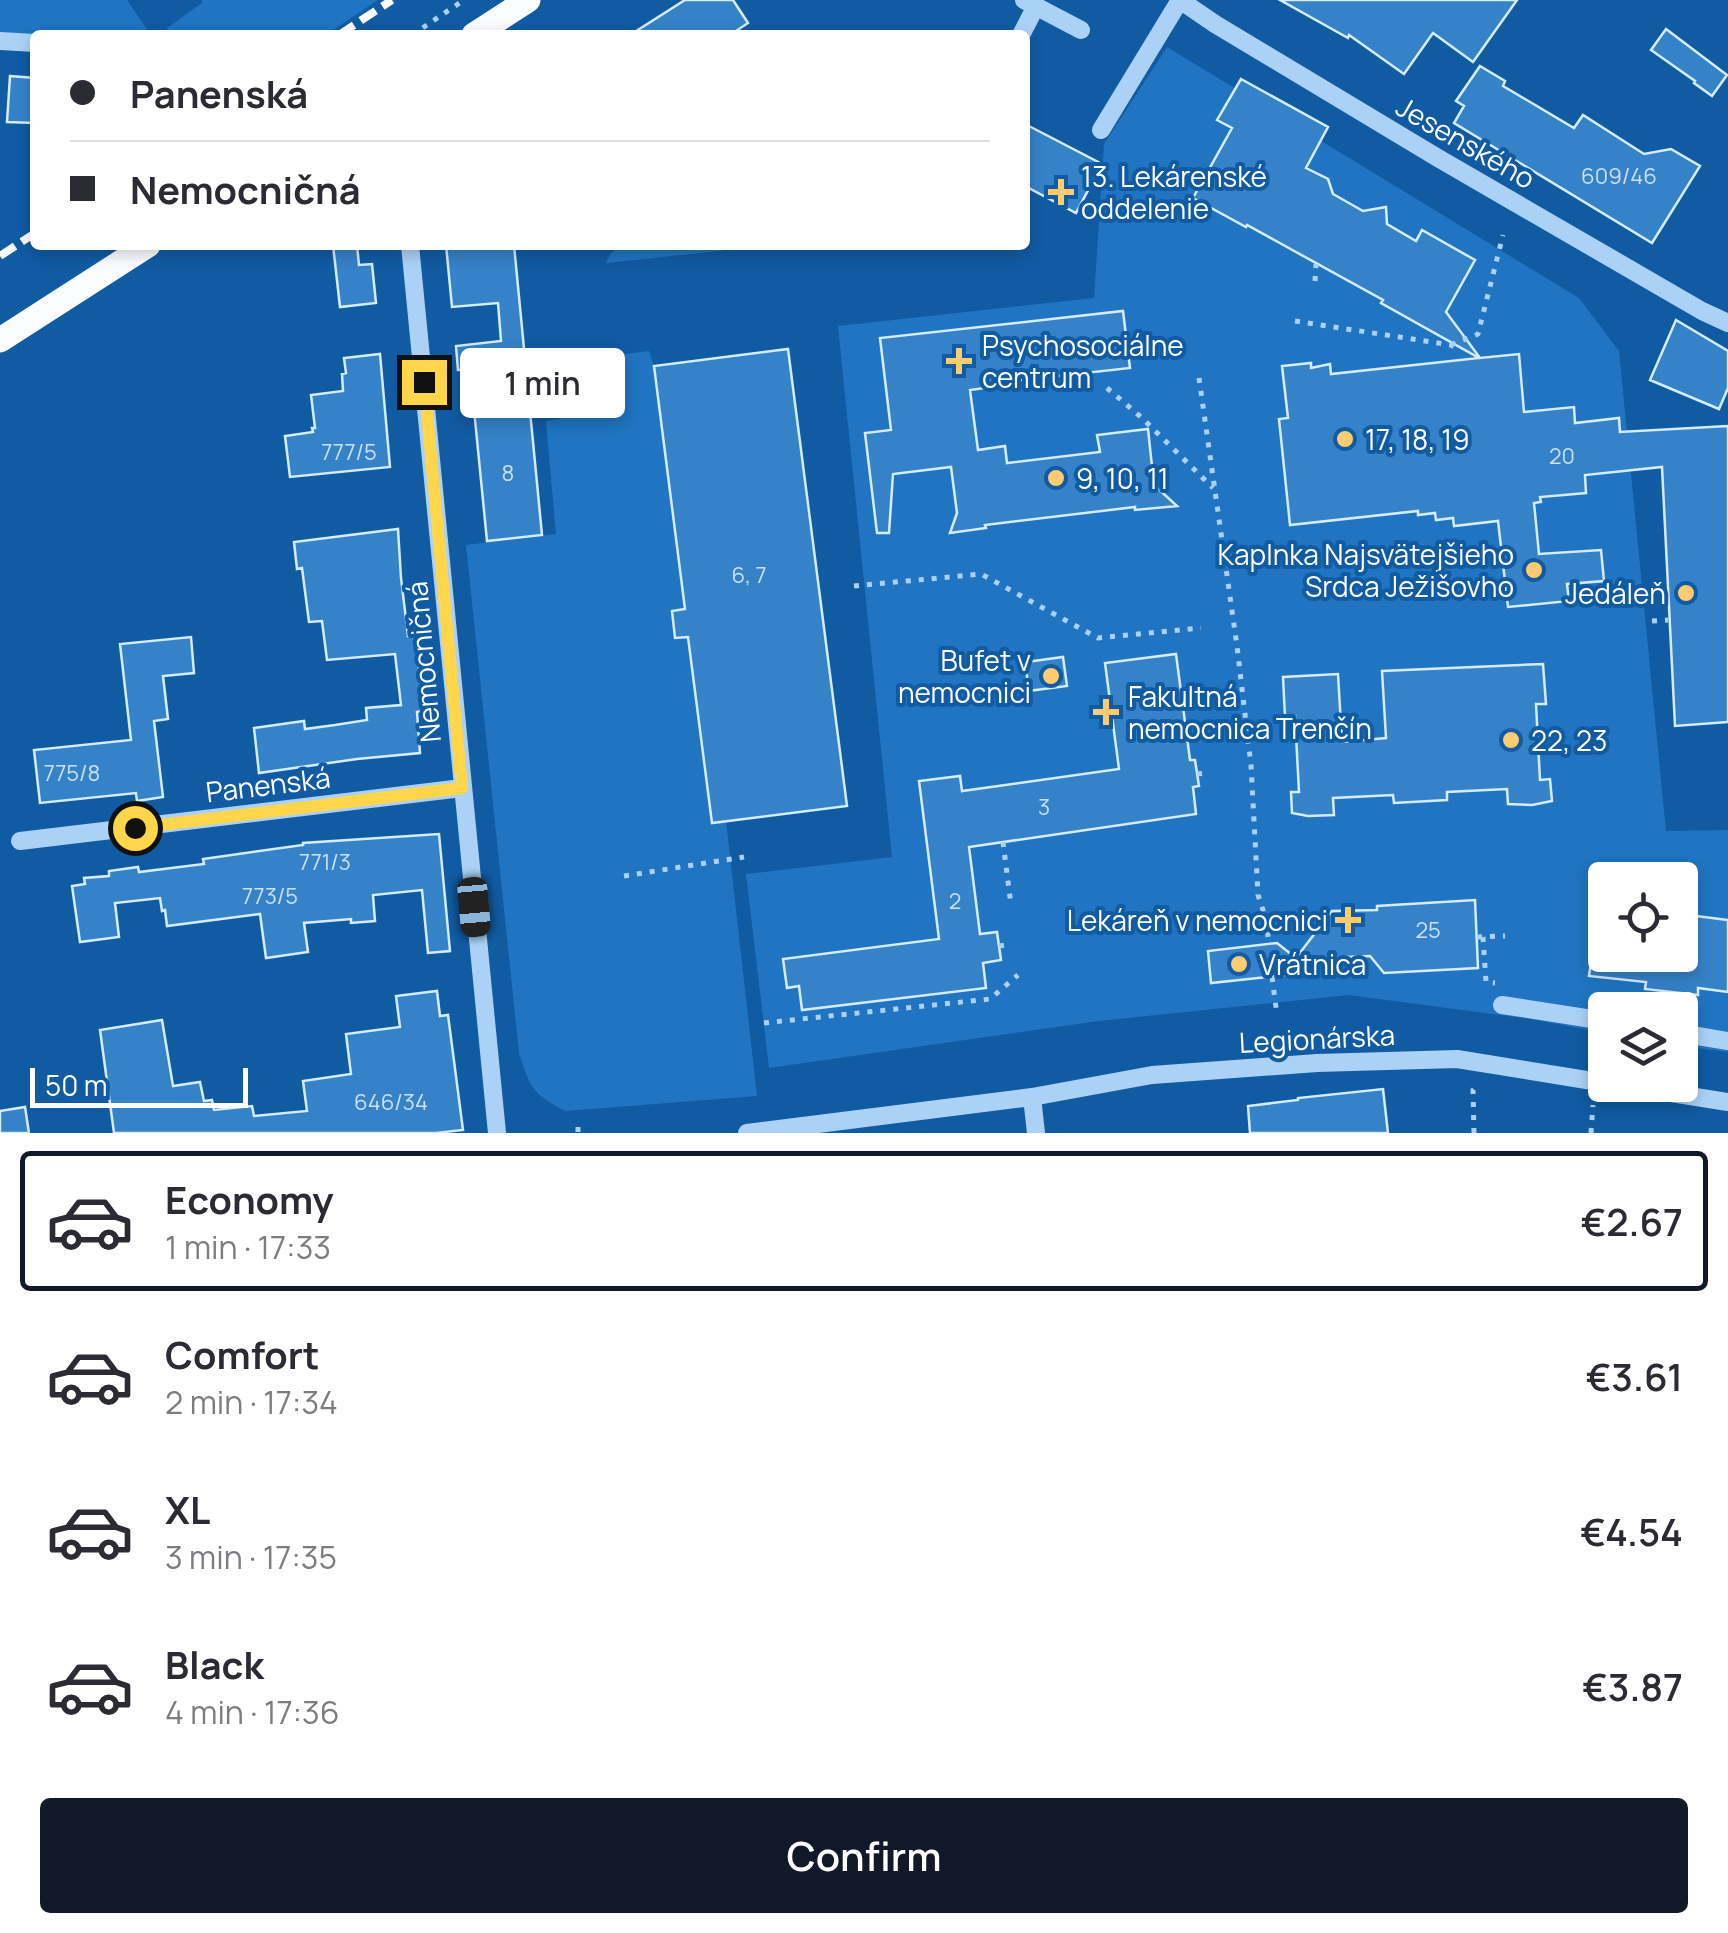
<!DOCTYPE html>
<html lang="en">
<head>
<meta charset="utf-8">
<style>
  :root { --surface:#fff; --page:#f2f2f3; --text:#2b2b33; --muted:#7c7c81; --line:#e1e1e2; --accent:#111827 }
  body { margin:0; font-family:Manrope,sans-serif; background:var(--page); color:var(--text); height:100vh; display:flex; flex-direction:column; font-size:38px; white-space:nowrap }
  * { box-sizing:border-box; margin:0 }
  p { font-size:32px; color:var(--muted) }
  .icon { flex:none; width:55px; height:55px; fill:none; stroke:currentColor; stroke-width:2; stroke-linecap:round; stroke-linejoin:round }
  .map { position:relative; height:1133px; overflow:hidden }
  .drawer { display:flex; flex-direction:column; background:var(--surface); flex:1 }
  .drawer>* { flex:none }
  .guide { position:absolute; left:30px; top:30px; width:1000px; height:220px; border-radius:10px; box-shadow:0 5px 15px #0003; display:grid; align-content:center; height:220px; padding:0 40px; background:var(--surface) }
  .controls { position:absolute; left:1588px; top:862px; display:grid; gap:20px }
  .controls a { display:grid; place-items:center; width:110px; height:110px; border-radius:10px; background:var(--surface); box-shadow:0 5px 15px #0003; font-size:50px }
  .scale { position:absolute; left:30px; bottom:25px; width:218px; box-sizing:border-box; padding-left:10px; border:5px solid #fff; border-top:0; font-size:28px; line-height:35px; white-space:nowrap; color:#fff; -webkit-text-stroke:8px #115ba3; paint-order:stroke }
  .end { position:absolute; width:45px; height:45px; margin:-22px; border:12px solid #ffd54a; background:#111; box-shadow:0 0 0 5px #111 }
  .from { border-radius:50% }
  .bubble { position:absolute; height:70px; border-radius:10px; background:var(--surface); box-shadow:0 5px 15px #0003; font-size:32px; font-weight:600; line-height:70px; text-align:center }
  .car { position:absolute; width:30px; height:60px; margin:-30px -15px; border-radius:12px; box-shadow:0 0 8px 2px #0007; background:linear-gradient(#222 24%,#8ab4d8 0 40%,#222 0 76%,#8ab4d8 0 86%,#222 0) }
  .guide b { display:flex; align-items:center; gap:35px; height:95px; font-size:38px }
  .guide b+b { border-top:2px solid var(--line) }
  .guide i { width:25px; height:25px; background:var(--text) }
  ul { padding:18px 0 0; list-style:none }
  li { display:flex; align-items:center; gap:30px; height:140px; margin:0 20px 15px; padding:0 20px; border:5px solid transparent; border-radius:10px }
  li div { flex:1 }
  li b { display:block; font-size:38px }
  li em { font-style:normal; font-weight:600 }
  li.active { border-color:var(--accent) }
  li>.icon { width:90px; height:90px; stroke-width:1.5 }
  .cta { display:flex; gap:20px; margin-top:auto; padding:20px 40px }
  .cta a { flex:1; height:115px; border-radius:10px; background:var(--accent); color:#fff; font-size:40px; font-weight:600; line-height:115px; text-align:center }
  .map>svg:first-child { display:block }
  .green { fill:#2074c1; fill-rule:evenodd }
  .building { fill:#3582c8; stroke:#d5ebfe; stroke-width:2.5 }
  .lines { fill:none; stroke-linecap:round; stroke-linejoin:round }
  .path { stroke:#abd2f6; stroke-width:5; stroke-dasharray:5 8; stroke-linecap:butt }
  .minor { stroke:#abd2f6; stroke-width:18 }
  .major { stroke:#fafcff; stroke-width:25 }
  .rail { stroke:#fff; stroke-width:8; stroke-dasharray:18 8; stroke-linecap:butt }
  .route { stroke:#ffd54a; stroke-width:12 }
  .poi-dot { fill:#ffcb70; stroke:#115ba3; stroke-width:4 }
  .labels { text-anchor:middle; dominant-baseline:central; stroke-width:8; stroke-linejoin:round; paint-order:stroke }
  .number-label { font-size:22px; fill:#cce0f1 }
  .street-label { font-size:28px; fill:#fff; stroke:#115ba3 }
  .poi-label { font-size:28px; fill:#fff; stroke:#115ba3; text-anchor:start }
</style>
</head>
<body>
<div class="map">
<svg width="1728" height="1133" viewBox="0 0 1728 1133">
  <rect width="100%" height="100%" fill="#115ba3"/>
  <path class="green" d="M0,0H127L151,35H0Z
    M202,0H378L326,35H169L167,28L202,3Z
    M1167,47L1579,298L1619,351L1666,831L1728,830V1052L1680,1046V1010H1605V1033L1530,1019L1349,995L1099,1021L769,1068L746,874L892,857L838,326L1094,298L1104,144ZM1605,880H1680V955H1605Z
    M623,245H735L728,250L606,263L611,253Z
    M649,351L654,366L685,609L675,638L688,637L713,823L726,821L757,1096L565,1111C533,1094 530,1088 519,1053L466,545L556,534L546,421L560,419L567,367L583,359Z"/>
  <path class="building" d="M685,0H733L748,23L730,35H630Z
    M1280,0H1517L1473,62L1433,33L1404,74L1349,35L1348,38Z
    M1666,29L1727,75L1712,96L1694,83L1695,81L1651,50Z
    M1480,66L1505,81L1503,86L1574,128L1583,115L1644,154L1671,149L1700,166L1652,243L1454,123L1464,106L1456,101Z
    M10,76L35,78V123L7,122Z
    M1241,79L1328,127L1306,168L1328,179L1333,194L1363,211L1386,207L1387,224L1416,241L1422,230L1475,260L1446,312L1480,358L1519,354L1524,412L1574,407L1575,423L1619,418L1620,432L1728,426V722L1675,726L1662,467L1585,475L1586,493L1540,497L1541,502L1534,503L1539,554L1601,550L1604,581L1567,584L1569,601L1508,607L1498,521L1454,526L1453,518L1436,520L1435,513L1418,515V511L1290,525L1279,419L1288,418L1282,366L1311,363V368L1330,364L1331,374L1479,358L1381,303L1383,300L1247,225L1246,227L1193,198L1232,128L1217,120Z
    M1025,124L1102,164L1076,213L1025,186Z
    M333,245H357L359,265L372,264L376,303L340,307Z
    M446,245H514L542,535L487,541L470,369L458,370L456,346L501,341L498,303L452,307Z
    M1123,311L1130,368L1014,381V384L970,390L978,450L1005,446L1007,463L1100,452L1097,435L1148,429L1154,485L1177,506L1135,510V507L985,525L986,528L950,533L957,513L951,467L893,474L889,533H877L865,433L891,430L880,338Z
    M1676,320L1728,351V388L1719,409L1650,380Z
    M788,349L847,806L712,823L688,637L675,638L672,611L685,609L654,366Z
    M380,354L390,467L290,477L285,436L313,432L312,428H315L311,395L343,391L342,374L346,373L344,358Z
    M398,529L401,578L408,636L415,635L421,687H424L427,710L417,712L420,753L357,759L259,773L254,728L304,721L305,729L335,725L367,720L366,708L401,705L395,654L327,660L322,621L309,622L302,568L297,569L294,542Z
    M191,637L194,673L163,676L168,719L154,721L163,797L137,801L136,793L40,803L34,750L131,740L120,644Z
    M1176,654L1190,760H1195L1199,786L1193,787L1196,814L969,847L980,934L997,932L1001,960L983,963L986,988L802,1010L799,986L787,988L783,959L939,939L919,781L960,776L962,791L1119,769L1105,663Z
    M1063,657L1067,686L1028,691L1026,662Z
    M1543,664L1546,704H1536L1540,780L1550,779L1552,801L1532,805L1508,804L1507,789L1447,792V800L1394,803L1393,795L1333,798L1334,815L1308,816L1292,813L1291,792H1299L1295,716L1285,717L1283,677L1338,674L1342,742L1386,738L1382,671Z
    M439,834L450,951L428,953L422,890L373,895L375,921L351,923V919L304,923L308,952L266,958L260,914L167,926L165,910L162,911L160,898L115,903L119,937L80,942L72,886L85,884L84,878L109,876V871L138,867L139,872L204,864L203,859L303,845V843Z
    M1475,900L1478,968L1384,973L1370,956L1297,959L1313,972L1211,983L1208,951L1277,943L1296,958L1332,911L1377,910V906Z
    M1680,914L1728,920V992L1698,988V995L1645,989L1646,982L1589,976L1592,955H1680Z
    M437,991L440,1016L448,1015L463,1130L436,1133H114L100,1030L162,1020L173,1086L200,1082L204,1101L212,1100L214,1110L252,1106L254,1116L307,1111L303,1081L351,1074L346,1034L400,1027L396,996Z
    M1383,1089L1388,1133H1250L1248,1106L1298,1100V1098Z
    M25,1107L29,1133H0V1111Z"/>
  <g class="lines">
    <path class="path" d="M412,35L464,0
      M1315,281L1316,264
      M1295,321L1451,345L1458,349
      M1451,345L1478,334L1503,235
      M1199,378L1237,646L1251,765L1258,895L1266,919L1269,944
      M1107,388L1141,417L1213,488
      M854,586L981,574L1098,638L1201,628
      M1652,621L1668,620
      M1182,700L1198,699
      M1197,774L1207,773
      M1003,842L1011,905
      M624,876L744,857
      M1477,937L1505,936
      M1483,937L1486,982L1495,983
      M999,946L1006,945
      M1272,977L1277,1015
      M764,1023L990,999L1018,975
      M578,1127V1133
      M1474,1133L1473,1090L1476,1087
      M1591,1133L1593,1105"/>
    <path class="minor" d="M1024,0L1081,30
      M1021,35L1036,6
      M0,41L35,43
      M1101,130L1180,0L1215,24L1438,158L1702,311L1728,323
      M410,245L497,1133
      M20,841L462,788
      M1502,1005L1605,1021
      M1680,1033L1728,1041
      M1621,1085L1728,1102
      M1032,1097L1036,1133
      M747,1133L1032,1097L1152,1075L1317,1063L1457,1059L1605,1083"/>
    <path class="major" d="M474,35L528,0
      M0,340L148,245"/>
    <path class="rail" d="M339,35L392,0
      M0,256L35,233"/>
  </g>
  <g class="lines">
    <path class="route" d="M135,828L462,788L424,382"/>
  </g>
  <g class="poi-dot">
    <path d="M1056 177h10v10h10v10h-10v10h-10v-10h-10v-10h10z"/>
    <path d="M954 346h10v10h10v10h-10v10h-10v-10h-10v-10h10z"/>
    <circle cx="1345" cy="439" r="10"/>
    <circle cx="1056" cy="478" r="10"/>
    <circle cx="1534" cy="570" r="10"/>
    <circle cx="1686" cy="593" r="10"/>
    <circle cx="1051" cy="676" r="10"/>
    <path d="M1101 697h10v10h10v10h-10v10h-10v-10h-10v-10h10z"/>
    <circle cx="1511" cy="740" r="10"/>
    <path d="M1343 905h10v10h10v10h-10v10h-10v-10h-10v-10h10z"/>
    <circle cx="1239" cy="964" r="10"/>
  </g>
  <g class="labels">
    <g class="number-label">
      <text x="1619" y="176">609/46</text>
      <text x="349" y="452">777/5</text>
      <text x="1562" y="456">20</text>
      <text x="508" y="473">8</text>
      <text x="749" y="575">6, 7</text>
      <text x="72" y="773">775/8</text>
      <text x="1044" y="807">3</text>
      <text x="325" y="862">771/3</text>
      <text x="270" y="896">773/5</text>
      <text x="955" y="901">2</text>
      <text x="1428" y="930">25</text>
      <text x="391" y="1102">646/34</text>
    </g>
    <g class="street-label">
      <text transform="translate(1466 142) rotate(30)">Jesenského</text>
      <text transform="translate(423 662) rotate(-95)">Nemocničná</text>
      <text transform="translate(268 784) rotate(-7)">Panenská</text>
      <text transform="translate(1317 1038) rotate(-3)">Legionárska</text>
    </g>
    <g class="poi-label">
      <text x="1081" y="176">13. Lekárenské<tspan x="1081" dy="32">oddelenie</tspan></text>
      <text x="982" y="345">Psychosociálne<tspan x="982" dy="32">centrum</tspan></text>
      <text x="1365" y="439">17, 18, 19</text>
      <text x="1076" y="478">9, 10, 11</text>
      <text x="1514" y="554" text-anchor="end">Kaplnka Najsvätejšieho<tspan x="1514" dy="32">Srdca Ježišovho</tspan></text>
      <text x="1666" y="593" text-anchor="end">Jedáleň</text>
      <text x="1031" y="660" text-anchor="end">Bufet v<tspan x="1031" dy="32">nemocnici</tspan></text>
      <text x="1128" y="696">Fakultná<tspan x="1128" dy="32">nemocnica Trenčín</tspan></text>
      <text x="1531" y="740">22, 23</text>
      <text x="1328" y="920" text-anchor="end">Lekáreň v nemocnici</text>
      <text x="1259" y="964">Vrátnica</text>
    </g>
  </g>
</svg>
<div class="controls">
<a><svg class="icon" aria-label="locate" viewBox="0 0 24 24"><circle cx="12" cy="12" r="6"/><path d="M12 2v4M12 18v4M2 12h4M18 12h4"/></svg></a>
<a><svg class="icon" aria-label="layers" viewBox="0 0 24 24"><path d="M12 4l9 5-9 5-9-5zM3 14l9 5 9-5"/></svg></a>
</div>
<div class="scale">50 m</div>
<i class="end from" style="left:135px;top:828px"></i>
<i class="end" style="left:424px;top:382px"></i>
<div class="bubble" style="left:460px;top:348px;width:165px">1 min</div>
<i class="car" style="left:474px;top:907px;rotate:175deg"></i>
<div class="guide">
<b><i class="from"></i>Panenská</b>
<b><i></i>Nemocničná</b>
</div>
</div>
<section class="drawer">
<ul>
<li class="active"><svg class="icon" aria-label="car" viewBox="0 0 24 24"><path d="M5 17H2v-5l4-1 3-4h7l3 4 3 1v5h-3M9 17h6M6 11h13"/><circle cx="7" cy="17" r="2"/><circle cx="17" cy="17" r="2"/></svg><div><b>Economy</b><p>1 min · 17:33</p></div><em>€2.67</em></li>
<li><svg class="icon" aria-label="car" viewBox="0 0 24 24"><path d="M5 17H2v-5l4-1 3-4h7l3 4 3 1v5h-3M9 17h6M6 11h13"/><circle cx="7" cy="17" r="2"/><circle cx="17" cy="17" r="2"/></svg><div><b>Comfort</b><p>2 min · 17:34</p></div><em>€3.61</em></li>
<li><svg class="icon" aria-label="car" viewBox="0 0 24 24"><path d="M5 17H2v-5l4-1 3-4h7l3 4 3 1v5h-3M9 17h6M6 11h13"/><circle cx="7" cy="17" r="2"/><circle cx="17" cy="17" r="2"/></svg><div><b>XL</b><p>3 min · 17:35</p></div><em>€4.54</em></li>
<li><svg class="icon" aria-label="car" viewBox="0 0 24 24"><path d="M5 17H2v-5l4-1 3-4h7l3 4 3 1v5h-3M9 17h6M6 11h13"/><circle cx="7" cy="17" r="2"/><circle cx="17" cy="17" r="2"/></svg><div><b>Black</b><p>4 min · 17:36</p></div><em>€3.87</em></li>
</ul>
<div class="cta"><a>Confirm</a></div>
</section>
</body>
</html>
